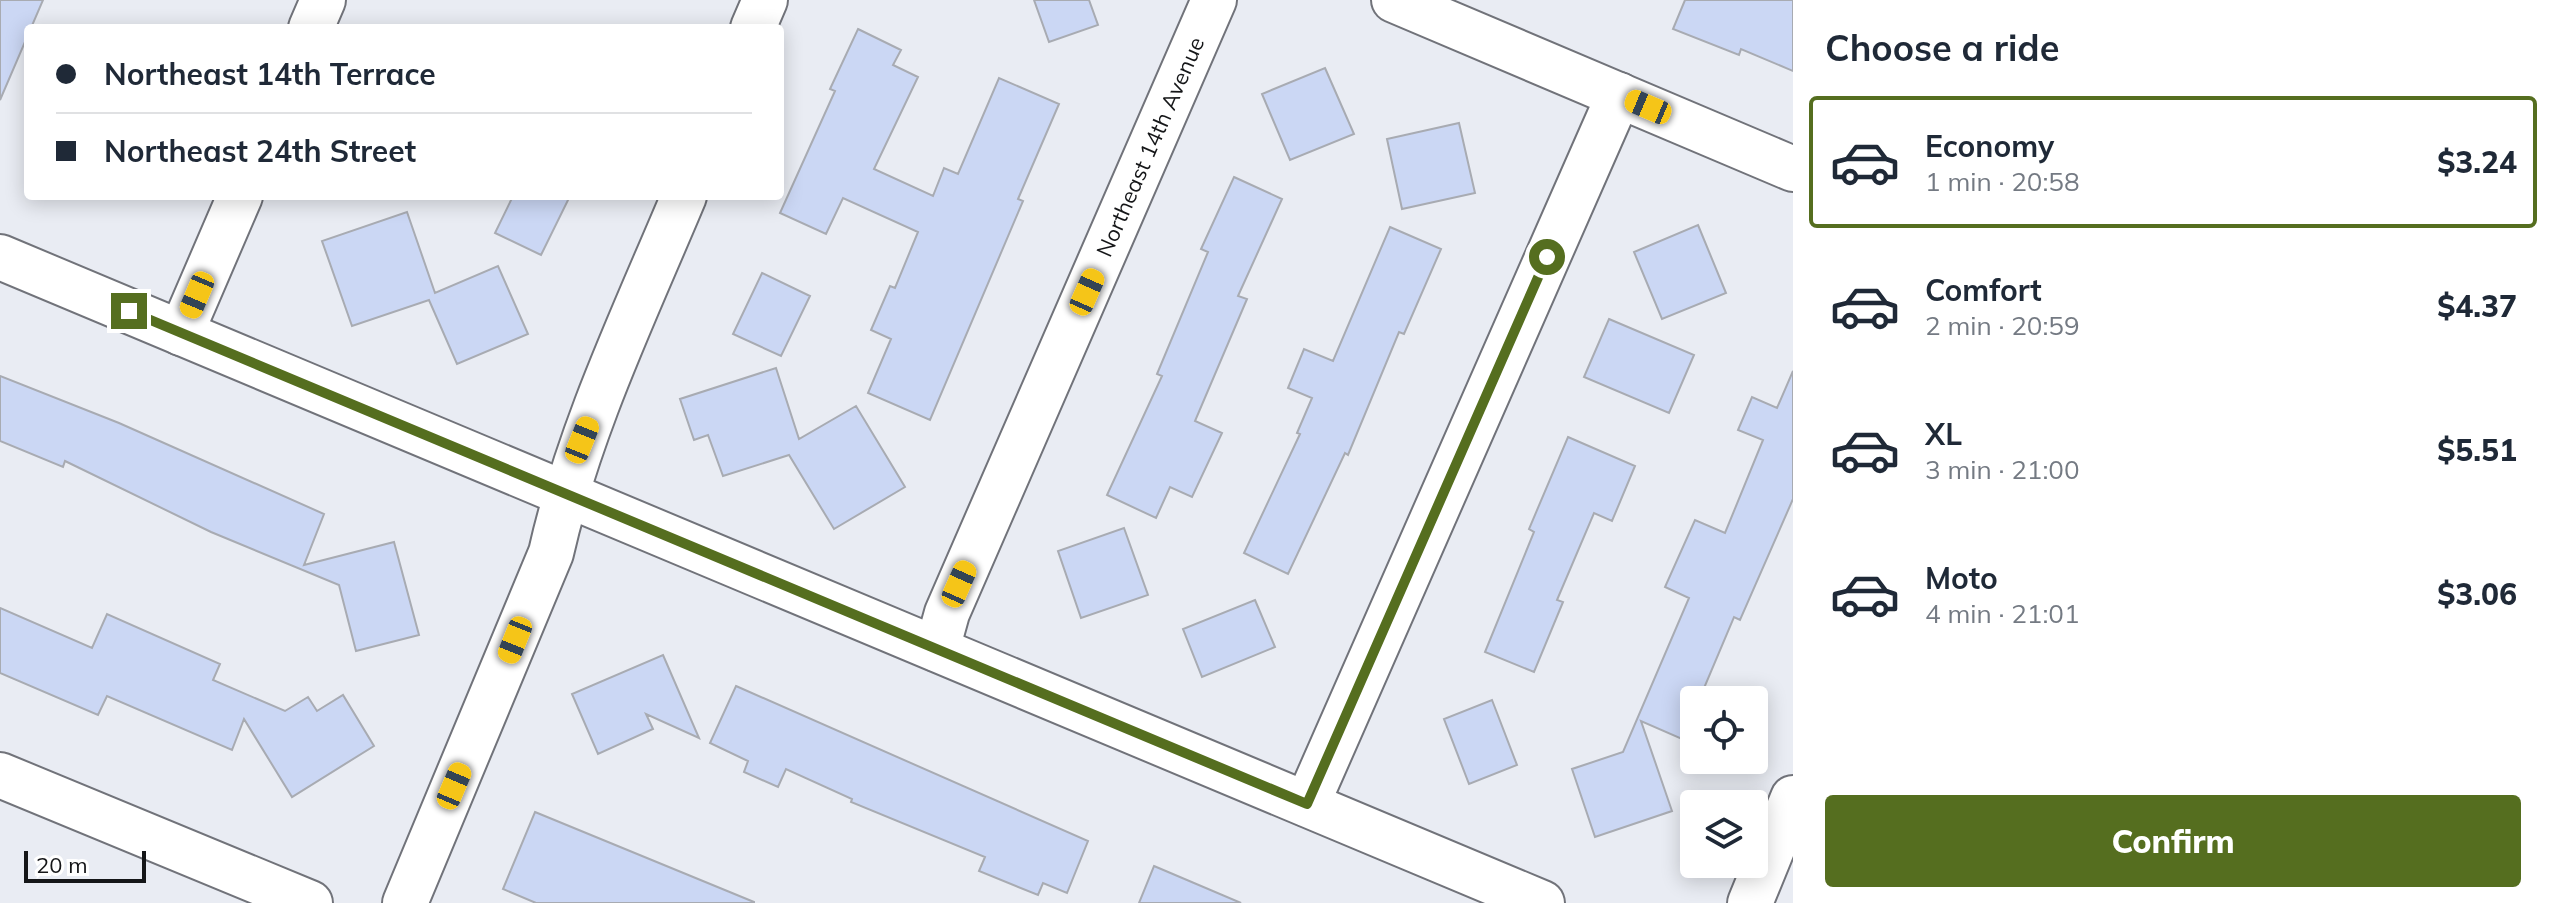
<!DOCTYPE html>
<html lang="en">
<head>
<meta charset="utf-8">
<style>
  :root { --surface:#fff; --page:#f6f6f7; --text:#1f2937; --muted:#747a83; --line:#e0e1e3; --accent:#556e1f }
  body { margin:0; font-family:Mulish,sans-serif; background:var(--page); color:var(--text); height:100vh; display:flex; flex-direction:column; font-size:30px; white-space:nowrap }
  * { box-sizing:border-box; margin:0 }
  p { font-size:26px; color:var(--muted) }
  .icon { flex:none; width:44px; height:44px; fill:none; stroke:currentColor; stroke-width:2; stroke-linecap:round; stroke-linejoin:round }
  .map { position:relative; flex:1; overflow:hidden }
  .sheet { display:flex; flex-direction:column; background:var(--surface); width:760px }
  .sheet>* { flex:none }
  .banner { position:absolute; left:24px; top:24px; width:760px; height:176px; border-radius:8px; box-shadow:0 4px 20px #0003; display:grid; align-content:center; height:176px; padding:0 32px; background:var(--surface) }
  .controls { position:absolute; left:1680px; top:686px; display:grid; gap:16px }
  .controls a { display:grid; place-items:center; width:88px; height:88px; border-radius:8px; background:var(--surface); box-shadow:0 4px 20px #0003; font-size:40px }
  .scale { position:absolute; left:24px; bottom:20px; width:122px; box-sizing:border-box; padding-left:8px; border:4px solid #151618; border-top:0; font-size:22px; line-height:28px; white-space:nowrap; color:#151618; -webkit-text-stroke:6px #fff; paint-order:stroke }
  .end { position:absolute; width:36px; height:36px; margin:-18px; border:10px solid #556e1f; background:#fff; box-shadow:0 0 0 4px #fff }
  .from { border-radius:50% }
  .car { position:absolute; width:24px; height:48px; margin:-24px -12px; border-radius:10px; box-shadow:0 0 6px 2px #0007; background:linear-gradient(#f5c518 24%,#345 0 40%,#f5c518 0 76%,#345 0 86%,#f5c518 0) }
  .banner b { display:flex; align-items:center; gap:28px; height:76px; font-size:30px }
  .banner b+b { border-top:2px solid var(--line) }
  .banner i { width:20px; height:20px; background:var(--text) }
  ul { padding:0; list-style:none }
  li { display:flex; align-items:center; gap:24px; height:132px; margin:0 16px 12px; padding:0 16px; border:4px solid transparent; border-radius:8px }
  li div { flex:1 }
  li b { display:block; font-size:30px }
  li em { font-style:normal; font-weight:800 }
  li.selected { border-color:var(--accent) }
  li>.icon { width:72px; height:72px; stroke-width:1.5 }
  h2 { padding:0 32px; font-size:36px; line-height:96px }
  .cta { display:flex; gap:16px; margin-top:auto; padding:16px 32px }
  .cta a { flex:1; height:92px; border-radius:8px; background:var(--accent); color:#fff; font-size:32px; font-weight:800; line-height:92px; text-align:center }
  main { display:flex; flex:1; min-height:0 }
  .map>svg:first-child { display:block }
  .building { fill:#cbd7f4; stroke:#a8abb2; stroke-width:2 }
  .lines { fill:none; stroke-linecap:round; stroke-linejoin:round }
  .minor-casing { stroke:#71737a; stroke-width:48 }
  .minor { stroke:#fff; stroke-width:44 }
  .route { stroke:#556e1f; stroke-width:10 }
  .labels { text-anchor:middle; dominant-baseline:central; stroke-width:8; stroke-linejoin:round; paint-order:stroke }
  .street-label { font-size:22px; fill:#151618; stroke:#fff }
</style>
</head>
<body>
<main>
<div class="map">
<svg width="1793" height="903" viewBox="0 0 1793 903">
  <rect width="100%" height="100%" fill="#e9ecf3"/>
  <path class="building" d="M0,0H43L0,100Z
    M1034,0H1089L1098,25L1049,42Z
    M1685,0H1793V71L1741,49L1739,55L1673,29Z
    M858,29L901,50L893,65L918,77L874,169L933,196L944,168L958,174L999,78L1059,104L1018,199L1023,201L930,420L868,393L891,339L871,330L890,286L895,288L918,232L843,198L826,234L780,213L835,91L830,89Z
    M1325,68L1354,134L1290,160L1262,94Z
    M1459,123L1475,193L1402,209L1387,139Z
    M1234,177L1282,199L1238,296L1247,299L1195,421L1222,433L1192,497L1170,487L1156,518L1107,495L1162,376L1157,374L1208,252L1201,249Z
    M513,196H570L541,255L495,233Z
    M407,212L435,293L498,266L528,334L457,364L429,300L352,326L322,241Z
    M1698,225L1726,293L1662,319L1634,252Z
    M1390,227L1441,249L1404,334L1399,332L1348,455L1345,453L1288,574L1244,553L1300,434L1297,433L1312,398L1288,388L1304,349L1333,361Z
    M762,273L810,296L781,356L733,334Z
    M1609,319L1694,355L1669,413L1584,377Z
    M776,368L799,439L856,406L905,487L834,529L789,455L723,476L708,435L694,440L680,399Z
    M1793,371V499L1740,620L1734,617L1699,700H1694V711L1682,739L1641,721L1672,811L1595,837L1572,769L1623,752L1689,598L1665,587L1695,520L1725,533L1763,440L1738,430L1752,397L1777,408Z
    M0,376L119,423L324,514L304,565L394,542L419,635L356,651L339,585L211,532L65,461L63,467L0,441Z
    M1568,437L1635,466L1612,521L1594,513L1557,600L1563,602L1534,672L1485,652L1534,532L1529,529Z
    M1124,528L1148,595L1081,618L1058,551Z
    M1255,600L1275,647L1202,677L1183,629Z
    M0,608L92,648L107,614L220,664L213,680L285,711L308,697L317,711L343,695L374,746L292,797L244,719L232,750L107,696L98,715L0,673Z
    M663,655L699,738L646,714L653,729L598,754L572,694Z
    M736,686L1088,841L1067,893L1043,883L1038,895L979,871L985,857L851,802L852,799L786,769L778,787L744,772L748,761L710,743Z
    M1492,700L1517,765L1469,784L1444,719Z
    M535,812L754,902V903H536L503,889Z
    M1154,866L1241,903H1139Z"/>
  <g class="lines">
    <defs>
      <g id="minor">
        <path d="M1394,0L1793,169"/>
        <path d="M311,28L323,0"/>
        <path d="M753,28L765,0"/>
        <path d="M0,257L1542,903"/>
        <path d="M181,333L240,196"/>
        <path id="s1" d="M937,649L947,613L1214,0"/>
        <path d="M0,775L310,903"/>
        <path d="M1307,804L1619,95"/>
        <path d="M405,903L551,553C579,429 635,313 684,196"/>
        <path d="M1750,903L1793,798"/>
      </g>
    </defs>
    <use href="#minor" class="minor-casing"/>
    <use href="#minor" class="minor"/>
  </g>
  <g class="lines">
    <path class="route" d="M129,311L1307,804L1547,257"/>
  </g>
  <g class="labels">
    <g class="street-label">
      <text stroke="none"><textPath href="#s1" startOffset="546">Northeast 14th Avenue</textPath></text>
    </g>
  </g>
</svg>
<div class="controls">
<a><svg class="icon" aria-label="locate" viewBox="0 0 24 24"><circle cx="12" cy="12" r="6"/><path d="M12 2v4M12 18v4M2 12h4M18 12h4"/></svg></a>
<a><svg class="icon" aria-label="layers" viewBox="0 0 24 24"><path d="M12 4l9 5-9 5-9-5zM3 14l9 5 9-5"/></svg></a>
</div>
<div class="scale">20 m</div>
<i class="end from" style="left:1547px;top:257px"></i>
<i class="end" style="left:129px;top:311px"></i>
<i class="car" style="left:1648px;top:107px;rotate:293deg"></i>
<i class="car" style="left:1087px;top:292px;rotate:24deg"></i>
<i class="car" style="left:197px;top:295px;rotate:203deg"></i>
<i class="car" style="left:582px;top:440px;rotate:22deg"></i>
<i class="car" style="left:959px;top:584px;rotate:24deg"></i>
<i class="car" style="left:515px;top:640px;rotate:202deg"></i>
<i class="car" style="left:454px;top:786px;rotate:23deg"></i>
<div class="banner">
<b><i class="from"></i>Northeast 14th Terrace</b>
<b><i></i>Northeast 24th Street</b>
</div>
</div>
<section class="sheet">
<h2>Choose a ride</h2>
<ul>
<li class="selected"><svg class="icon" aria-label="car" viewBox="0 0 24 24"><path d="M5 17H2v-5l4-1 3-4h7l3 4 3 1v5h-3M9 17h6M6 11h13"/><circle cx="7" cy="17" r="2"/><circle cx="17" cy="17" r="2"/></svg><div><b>Economy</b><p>1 min · 20:58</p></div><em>$3.24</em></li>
<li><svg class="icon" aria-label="car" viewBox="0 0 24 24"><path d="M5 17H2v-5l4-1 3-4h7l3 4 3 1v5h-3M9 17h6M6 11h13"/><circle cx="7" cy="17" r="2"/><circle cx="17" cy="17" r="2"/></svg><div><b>Comfort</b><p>2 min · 20:59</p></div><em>$4.37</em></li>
<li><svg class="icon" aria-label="car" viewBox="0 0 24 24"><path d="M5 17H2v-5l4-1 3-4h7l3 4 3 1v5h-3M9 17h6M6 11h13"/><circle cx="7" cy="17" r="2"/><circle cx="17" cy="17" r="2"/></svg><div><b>XL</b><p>3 min · 21:00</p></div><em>$5.51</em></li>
<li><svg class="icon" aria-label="car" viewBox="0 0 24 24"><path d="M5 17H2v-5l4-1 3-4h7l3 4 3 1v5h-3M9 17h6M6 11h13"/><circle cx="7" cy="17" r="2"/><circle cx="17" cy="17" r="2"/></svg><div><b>Moto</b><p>4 min · 21:01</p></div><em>$3.06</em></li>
</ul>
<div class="cta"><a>Confirm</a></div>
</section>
</main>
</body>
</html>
